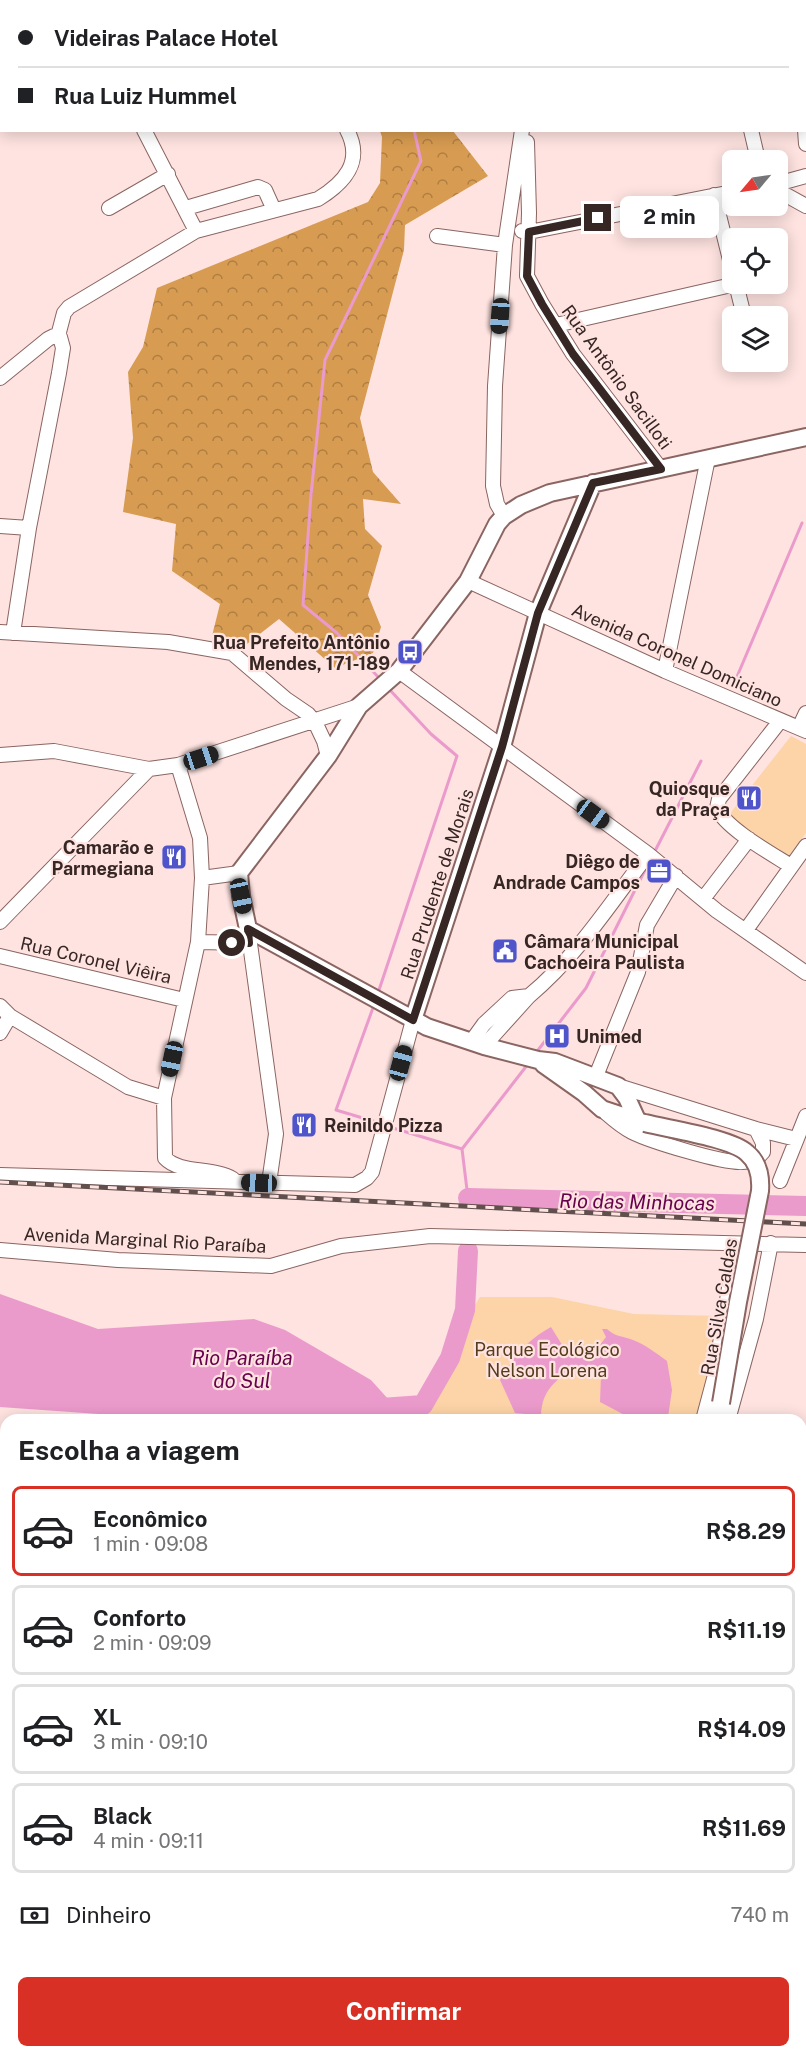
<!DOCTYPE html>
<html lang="pt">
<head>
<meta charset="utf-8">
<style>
  :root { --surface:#fff; --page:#f6f6f6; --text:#202124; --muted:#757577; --line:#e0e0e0; --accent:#d93025 }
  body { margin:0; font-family:"Public Sans",sans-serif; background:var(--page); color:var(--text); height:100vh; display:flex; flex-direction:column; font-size:22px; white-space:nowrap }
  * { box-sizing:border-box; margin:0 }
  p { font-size:20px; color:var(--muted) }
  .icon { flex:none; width:33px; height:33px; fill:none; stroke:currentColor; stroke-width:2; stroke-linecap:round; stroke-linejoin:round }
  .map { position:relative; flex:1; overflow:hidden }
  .panel { position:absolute; left:0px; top:1414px; width:807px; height:644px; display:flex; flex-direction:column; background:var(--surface); border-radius:18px 18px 0 0; box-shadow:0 3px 15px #0003 }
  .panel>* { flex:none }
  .banner { position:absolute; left:0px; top:0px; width:807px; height:132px; box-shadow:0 3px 15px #0003; display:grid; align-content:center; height:132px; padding:0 18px; background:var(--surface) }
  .needle { width:39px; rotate:241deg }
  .buttons { position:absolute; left:722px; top:150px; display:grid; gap:12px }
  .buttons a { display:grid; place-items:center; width:66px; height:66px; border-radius:9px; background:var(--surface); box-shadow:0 3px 15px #0003; font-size:30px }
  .end { position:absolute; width:27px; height:27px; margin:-14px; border:8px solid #362624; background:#fff; box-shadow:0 0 0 3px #fff }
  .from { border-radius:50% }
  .bubble { position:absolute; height:42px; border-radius:9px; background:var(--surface); box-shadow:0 3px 15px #0003; font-size:20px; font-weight:700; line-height:42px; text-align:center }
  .car { position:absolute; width:18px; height:36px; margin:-18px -9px; border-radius:8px; box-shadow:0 0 4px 2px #0007; background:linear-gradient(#222 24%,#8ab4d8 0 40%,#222 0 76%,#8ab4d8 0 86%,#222 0) }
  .banner b { display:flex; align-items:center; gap:21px; height:57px; font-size:22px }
  .banner b+b { border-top:2px solid var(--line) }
  .banner i { width:15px; height:15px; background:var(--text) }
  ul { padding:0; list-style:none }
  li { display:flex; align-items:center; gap:18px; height:90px; margin:0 12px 9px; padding:0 6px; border:3px solid var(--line); border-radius:9px }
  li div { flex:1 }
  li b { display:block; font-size:22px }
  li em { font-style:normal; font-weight:700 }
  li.selected { border-color:var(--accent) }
  li>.icon { width:54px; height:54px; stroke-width:1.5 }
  h2 { padding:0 18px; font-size:27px; line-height:72px }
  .pay { display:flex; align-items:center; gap:15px; height:66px; padding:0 18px; font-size:22px }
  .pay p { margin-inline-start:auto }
  .cta { display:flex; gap:12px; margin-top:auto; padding:12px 18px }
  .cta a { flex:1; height:69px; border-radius:9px; background:var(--accent); color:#fff; font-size:24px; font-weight:700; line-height:69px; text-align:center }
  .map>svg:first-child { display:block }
  .green { fill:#fdd4a7 }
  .forest { fill:url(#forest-crowns) }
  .water { fill:#eb9acc }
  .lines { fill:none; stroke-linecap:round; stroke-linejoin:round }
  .stream { stroke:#eb9acc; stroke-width:3 }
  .river { stroke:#eb9acc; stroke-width:20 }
  .minor-casing { stroke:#8a6561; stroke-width:16 }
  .major-casing { stroke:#8a6561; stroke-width:20 }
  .minor { stroke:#fff; stroke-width:14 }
  .major { stroke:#fff; stroke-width:16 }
  .rail-casing { stroke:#614f4d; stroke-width:5 }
  .rail { stroke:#fee3e0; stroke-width:3; stroke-dasharray:9; stroke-linecap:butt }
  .major-bridge-casing { stroke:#8a6561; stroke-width:20; stroke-linecap:butt }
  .major-bridge { stroke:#fff; stroke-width:16 }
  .route { stroke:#362624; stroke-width:8 }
  .labels { text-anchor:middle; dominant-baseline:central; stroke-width:4.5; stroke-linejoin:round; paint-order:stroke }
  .street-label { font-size:18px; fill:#362624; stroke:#fee3e0 }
  .poi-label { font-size:18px; font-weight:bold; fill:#362624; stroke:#fee3e0; text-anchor:end }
  .park-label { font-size:18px; fill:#553c1d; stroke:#fee3e0 }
  .water-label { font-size:20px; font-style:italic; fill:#66024d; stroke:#fee3e0 }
</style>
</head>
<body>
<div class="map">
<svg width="806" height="2057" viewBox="0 0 806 2057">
  <defs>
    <pattern id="forest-crowns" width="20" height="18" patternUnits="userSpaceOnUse" patternTransform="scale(1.5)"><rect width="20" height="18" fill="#d79b51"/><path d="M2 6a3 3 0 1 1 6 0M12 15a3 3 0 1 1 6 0" fill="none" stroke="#af7e43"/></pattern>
  </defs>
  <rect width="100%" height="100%" fill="#fee3e0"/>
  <path class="green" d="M791,736L806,744V833L788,857L756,838L728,816Z
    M480,1297H552L634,1314L722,1316L712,1344L711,1375L706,1400L696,1420H431L420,1414L439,1376L449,1346Z
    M806,1775V1861L801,1867V1824Z
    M32,2052H104L103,2057H27Z"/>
  <path class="forest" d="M380,131H453L488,176L405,225L404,250L360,418L373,472L401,504L363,499L365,529L382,546L368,595L381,627L373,653L335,668L279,619L243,647L212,636L220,604L172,571L176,524L123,512L133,438L128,372L143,347L157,288L368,202L380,183L382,137Z
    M801,2041L806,2044V2057H734L733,2052H801Z"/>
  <path class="water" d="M0,1294L98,1329L254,1319L285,1330L371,1380L407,1420H183L0,1407Z
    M551,1327L569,1356L590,1358L606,1337L602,1329H607C615,1337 623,1336 633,1340C646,1345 656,1353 667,1361L672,1390L668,1417L665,1420H634L600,1402L601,1375L595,1369L573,1365C556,1383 542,1388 541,1416L553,1420H537L535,1415L515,1413L500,1380C512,1357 529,1339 551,1327Z
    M587,2052H716L718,2057H591Z"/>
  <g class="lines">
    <path class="stream" d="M392,2L393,0
      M380,679L337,633L303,605L311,495L325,360L421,161L414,130
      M736,679L802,523
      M654,853L701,761
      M378,993L457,756L431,734L389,689
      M374,1005L336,1110L376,1122
      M535,1054L586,988L648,864
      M393,1128L462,1149
      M468,1198L462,1149L528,1064"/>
    <path class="river" d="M468,1198L806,1206
      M367,1409L423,1405L450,1358L465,1310L468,1251"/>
    <defs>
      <path id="minor" d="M525,0V2
        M793,0V2
        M10,2L15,0
        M0,82L2,88
        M0,114L2,112
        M144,130L196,231
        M751,130L758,160
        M805,130L806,144
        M527,142L529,213L527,276L542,304L573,354L661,469
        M777,184L806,176
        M777,190L806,206
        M714,195L732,268
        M109,208L168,174
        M186,208L258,187L265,190L274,210
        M522,231L529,232L732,192
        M437,236L505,245
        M736,284L744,316
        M556,325L736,284
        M58,336L64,313L69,307L196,231L318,199C344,183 364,162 347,130
        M0,378L48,339L54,336L60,337L63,348L59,373L29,528L13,633
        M504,516L497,504L493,486L495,386L505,245L522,130
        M0,526L29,528
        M468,581L665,671L806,731
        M0,632L168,642L232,653L286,699L308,714L315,722L324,741L328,756
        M399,671L648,854L717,911L806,973
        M665,671L708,458
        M780,721L719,799L717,808C725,828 772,854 791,866
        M799,728L806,713
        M0,755L54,751L149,769
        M178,765L200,838L202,878L198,942L164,1098L165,1158C180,1174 213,1167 233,1179
        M202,878L239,873
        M703,899L749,839
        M0,922L149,769L178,765L359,706
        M248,929L276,1134L269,1183
        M746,930L806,846
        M198,942L249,943
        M0,956L184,1000
        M529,996C577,956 610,904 648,854
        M0,1006L10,1016L128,1087L164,1098
        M0,1033L10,1016
        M471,1042L484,1024L512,998L529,996L484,1046
        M596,1076L638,972L647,925L676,876
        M618,1086L756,1129L796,1139
        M606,1113C614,1120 622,1127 632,1132C650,1141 724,1164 743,1162C752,1162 758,1158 763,1152V1143L756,1129
        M0,1175L355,1185L367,1178L372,1172L413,1020
        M780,1181L806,1116
        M0,1250L118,1260L271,1266L341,1246L430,1236L806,1245
        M703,1420L715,1375L736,1244
        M728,1420L756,1319L771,1243
        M801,1438L806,1440
        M801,1508L806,1511
        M0,1558L6,1556
        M0,1715L6,1717
        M0,1978L6,1980
        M8,2057L12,2052
        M307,2057L309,2052"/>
      <path id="major" d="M413,1020L502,747L538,613L593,483
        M543,1064L584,1093L602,1109L644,1123
        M638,1122L627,1098L618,1086L555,1062L538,1060L484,1046L427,1027L248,929L241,896L239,873L328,756L359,706L399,671L468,581L497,524L504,516L521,505L550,493L806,437
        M717,1420L721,1403
        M430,2057V2052"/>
    </defs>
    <use href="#minor" class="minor-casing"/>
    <use href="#major" class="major-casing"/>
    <use href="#minor" class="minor"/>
    <use href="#major" class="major"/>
    <defs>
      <path id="rail" d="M0,1182L806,1224"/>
    </defs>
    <use href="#rail" class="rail-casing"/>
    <use href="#rail" class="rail"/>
    <defs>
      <path id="major-bridge" d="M645,1123C668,1129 731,1138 747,1153C758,1162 761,1177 760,1191L738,1302L721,1403"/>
    </defs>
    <use href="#major-bridge" class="major-bridge-casing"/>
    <use href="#major-bridge" class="major-bridge"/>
  </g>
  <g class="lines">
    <path class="route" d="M232,943H249L248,929L413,1020L502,747L538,613L593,483L661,469L573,354L542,304L527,276L529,232L598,218"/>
  </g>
  <defs>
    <symbol id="bus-square" viewBox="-11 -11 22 22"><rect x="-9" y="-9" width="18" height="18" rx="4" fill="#4f54ca" stroke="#fee3e0"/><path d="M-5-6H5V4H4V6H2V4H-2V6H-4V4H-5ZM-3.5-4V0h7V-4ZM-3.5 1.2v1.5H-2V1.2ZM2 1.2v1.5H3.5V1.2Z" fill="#fff"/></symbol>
    <symbol id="restaurant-square" viewBox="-11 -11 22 22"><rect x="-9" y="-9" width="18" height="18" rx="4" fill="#4f54ca" stroke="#fee3e0"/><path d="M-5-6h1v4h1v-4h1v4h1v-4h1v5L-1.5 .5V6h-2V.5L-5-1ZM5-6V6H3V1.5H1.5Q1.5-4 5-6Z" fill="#fff"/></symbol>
    <symbol id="office-square" viewBox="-11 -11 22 22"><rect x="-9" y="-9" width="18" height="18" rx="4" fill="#4f54ca" stroke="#fee3e0"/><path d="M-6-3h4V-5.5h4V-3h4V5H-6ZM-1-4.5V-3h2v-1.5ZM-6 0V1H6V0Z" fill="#fff"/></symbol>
    <symbol id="civic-square" viewBox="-11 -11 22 22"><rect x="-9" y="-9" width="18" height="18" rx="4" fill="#4f54ca" stroke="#fee3e0"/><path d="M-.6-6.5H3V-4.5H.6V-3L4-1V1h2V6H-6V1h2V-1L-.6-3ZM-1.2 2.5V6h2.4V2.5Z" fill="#fff"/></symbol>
    <symbol id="hospital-square" viewBox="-11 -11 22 22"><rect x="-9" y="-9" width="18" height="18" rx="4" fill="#4f54ca" stroke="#fee3e0"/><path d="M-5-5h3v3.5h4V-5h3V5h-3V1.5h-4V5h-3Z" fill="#fff"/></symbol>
  </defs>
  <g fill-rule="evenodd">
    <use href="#bus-square" x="395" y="637" width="30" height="30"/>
    <use href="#restaurant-square" x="734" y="783" width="30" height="30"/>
    <use href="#restaurant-square" x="159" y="842" width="30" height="30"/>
    <use href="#office-square" x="644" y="856" width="30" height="30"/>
    <use href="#civic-square" x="490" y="936" width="30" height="30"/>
    <use href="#hospital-square" x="542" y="1021" width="30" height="30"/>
    <use href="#restaurant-square" x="289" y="1110" width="30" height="30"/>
  </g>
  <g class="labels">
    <g class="street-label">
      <text transform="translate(617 377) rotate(54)">Rua Antônio Sacilloti</text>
      <text transform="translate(677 655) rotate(24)">Avenida Coronel Domiciano</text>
      <text transform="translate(437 884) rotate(-72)">Rua Prudente de Morais</text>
      <text transform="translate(96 960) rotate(13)">Rua Coronel Viêira</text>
      <text transform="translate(145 1240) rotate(3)">Avenida Marginal Rio Paraíba</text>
      <text transform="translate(719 1307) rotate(-80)">Rua Silva Caldas</text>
    </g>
    <g class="poi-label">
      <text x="390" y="642">Rua Prefeito Antônio<tspan x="390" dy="21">Mendes, 171-189</tspan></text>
      <text x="730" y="788">Quiosque<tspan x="730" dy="21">da Praça</tspan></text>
      <text x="154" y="847">Camarão e<tspan x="154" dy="21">Parmegiana</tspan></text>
      <text x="640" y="861">Diêgo de<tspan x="640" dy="21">Andrade Campos</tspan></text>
      <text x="524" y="941" text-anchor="start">Câmara Municipal<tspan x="524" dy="21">Cachoeira Paulista</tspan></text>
      <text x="576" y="1036" text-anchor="start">Unimed</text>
      <text x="324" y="1125" text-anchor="start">Reinildo Pizza</text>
    </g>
    <g class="park-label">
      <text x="547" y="1349">Parque Ecológico<tspan x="547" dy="21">Nelson Lorena</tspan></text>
    </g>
    <g class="water-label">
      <text transform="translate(637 1202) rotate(1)">Rio das Minhocas</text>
      <text x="242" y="1358">Rio Paraíba<tspan x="242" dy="23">do Sul</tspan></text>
    </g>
  </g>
</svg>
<div class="buttons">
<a><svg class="needle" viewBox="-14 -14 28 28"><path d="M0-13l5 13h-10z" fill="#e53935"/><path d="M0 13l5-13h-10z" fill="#757577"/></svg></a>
<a><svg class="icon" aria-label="locate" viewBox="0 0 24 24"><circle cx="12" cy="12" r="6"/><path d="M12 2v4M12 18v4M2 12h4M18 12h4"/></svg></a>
<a><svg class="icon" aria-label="layers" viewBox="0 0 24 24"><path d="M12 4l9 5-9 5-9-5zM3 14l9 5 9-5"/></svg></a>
</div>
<i class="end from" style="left:232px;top:943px"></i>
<i class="end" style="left:598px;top:218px"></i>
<div class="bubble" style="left:620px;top:196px;width:99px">2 min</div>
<i class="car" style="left:500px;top:316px;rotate:184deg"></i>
<i class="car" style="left:201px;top:758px;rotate:72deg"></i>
<i class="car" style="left:593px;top:814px;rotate:126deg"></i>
<i class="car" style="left:241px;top:896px;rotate:168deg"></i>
<i class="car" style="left:172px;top:1059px;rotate:192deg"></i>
<i class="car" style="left:401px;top:1063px;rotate:15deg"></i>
<i class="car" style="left:259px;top:1183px;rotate:272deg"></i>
<div class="banner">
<b><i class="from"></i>Videiras Palace Hotel</b>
<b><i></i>Rua Luiz Hummel</b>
</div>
<section class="panel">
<h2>Escolha a viagem</h2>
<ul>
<li class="selected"><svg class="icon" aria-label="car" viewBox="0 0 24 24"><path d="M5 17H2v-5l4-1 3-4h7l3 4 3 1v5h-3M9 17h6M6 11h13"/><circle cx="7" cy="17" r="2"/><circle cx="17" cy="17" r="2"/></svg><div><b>Econômico</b><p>1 min · 09:08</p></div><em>R$8.29</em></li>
<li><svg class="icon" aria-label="car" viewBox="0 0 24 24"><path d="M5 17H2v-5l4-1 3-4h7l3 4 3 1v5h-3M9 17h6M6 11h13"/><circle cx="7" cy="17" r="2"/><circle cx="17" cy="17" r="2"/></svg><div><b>Conforto</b><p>2 min · 09:09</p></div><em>R$11.19</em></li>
<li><svg class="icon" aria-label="car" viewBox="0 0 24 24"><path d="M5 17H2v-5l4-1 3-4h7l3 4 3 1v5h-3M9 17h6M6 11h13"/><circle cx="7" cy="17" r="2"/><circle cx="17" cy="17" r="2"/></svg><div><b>XL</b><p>3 min · 09:10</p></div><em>R$14.09</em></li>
<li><svg class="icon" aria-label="car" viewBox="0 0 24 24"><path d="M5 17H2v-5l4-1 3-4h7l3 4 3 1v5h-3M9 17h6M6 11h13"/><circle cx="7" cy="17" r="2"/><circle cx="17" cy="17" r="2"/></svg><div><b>Black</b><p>4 min · 09:11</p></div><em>R$11.69</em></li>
</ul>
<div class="pay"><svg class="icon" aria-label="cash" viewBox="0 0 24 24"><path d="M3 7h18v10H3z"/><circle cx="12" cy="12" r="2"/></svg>Dinheiro<p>740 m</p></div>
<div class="cta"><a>Confirmar</a></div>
</section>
</div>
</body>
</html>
